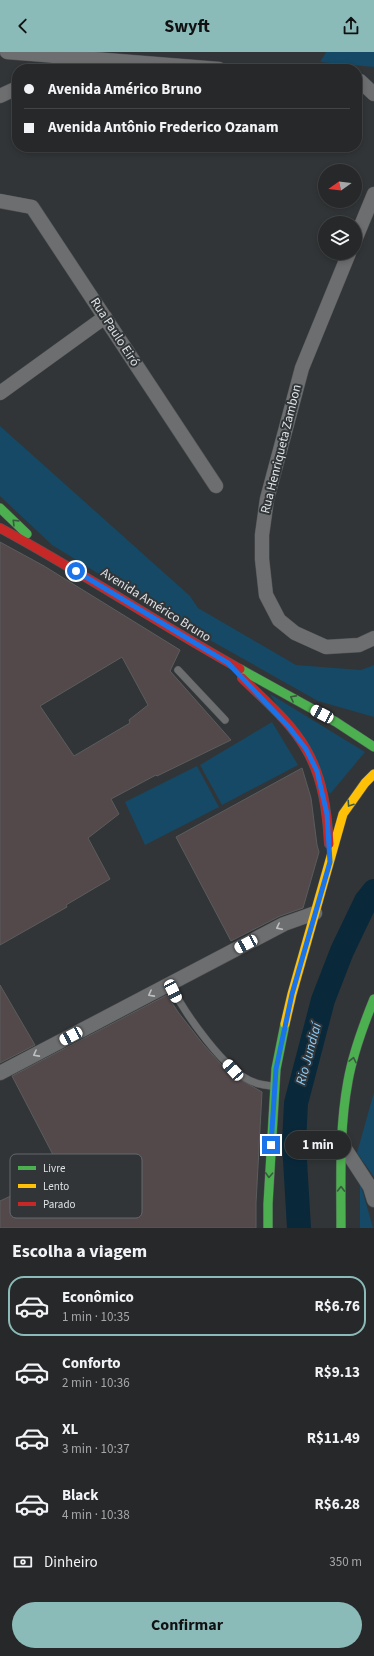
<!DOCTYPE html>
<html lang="pt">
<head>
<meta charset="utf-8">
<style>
  :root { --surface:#262829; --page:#323435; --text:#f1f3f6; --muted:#a4a6a8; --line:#424446; --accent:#8bbbb9 }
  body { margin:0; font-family:"Source Sans 3",sans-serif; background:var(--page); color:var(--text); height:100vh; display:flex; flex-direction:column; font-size:15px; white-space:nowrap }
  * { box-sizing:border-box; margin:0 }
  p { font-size:13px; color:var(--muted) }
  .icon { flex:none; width:22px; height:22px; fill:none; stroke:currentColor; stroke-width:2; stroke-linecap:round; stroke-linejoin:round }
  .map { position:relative; height:1176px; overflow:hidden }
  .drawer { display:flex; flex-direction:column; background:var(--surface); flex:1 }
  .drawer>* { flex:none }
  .guide { position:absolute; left:12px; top:12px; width:350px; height:88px; border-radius:16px; box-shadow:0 2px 6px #0003,0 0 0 1px var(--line); display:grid; align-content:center; height:88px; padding:0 12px; background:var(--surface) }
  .needle { width:26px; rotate:256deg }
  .tools { position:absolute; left:318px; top:112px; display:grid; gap:8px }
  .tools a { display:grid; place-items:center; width:44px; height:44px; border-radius:50%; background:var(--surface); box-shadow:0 2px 6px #0003,0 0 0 1px var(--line); font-size:20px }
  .end { position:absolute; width:18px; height:18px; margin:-9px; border:5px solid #1a73e8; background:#fff; box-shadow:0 0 0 2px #fff }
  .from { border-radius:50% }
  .bubble { position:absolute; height:28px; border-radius:14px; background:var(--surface); box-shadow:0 2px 6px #0003,0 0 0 1px var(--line); font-size:13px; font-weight:700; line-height:28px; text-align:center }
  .car { position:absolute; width:12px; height:24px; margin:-12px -6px; border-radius:5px; box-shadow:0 0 3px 1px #0007; background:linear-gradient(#fff 24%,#345 0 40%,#fff 0 76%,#345 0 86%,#fff 0) }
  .guide b { display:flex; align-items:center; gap:14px; height:38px; font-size:15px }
  .guide b+b { border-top:1px solid var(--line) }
  .guide i { width:10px; height:10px; background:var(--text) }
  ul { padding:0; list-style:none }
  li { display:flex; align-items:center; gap:12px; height:60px; margin:0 8px 6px; padding:0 4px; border:2px solid transparent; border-radius:16px }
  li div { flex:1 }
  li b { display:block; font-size:15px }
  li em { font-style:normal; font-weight:700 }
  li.selected { border-color:var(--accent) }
  li>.icon { width:36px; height:36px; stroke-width:1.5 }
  h2 { padding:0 12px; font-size:18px; line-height:48px }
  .pay { display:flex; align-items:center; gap:10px; height:44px; padding:0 12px; font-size:15px }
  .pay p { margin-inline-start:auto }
  .action { display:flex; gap:8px; margin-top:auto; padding:8px 12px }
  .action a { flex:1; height:46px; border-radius:24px; background:var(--accent); color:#111; font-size:16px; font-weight:700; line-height:46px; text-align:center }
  header { display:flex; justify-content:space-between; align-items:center; height:52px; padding:0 12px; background:var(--accent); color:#111; font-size:18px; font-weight:700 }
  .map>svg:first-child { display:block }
  .green { fill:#154965 }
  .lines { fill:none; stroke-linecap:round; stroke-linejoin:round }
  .river { stroke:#09293b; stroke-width:24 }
  .building { fill:#53494b; stroke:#5b5c5c; fill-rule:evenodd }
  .lane-casing { stroke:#525456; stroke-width:8 }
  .street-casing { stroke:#525456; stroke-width:15 }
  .fast-casing { stroke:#525456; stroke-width:10 }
  .slow-casing { stroke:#525456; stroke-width:10 }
  .jam-casing { stroke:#525456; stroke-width:10 }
  .lane { stroke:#6d6e6f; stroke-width:7 }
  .street { stroke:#6d6e6f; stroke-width:14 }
  .fast { stroke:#4caf50; stroke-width:9 }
  .slow { stroke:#ffc107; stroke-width:9 }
  .jam { stroke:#c62828; stroke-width:9 }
  .oneway { stroke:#395a3f }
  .oneway2 { stroke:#bdbfc1 }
  .route { stroke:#1a73e8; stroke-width:5 }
  .labels { text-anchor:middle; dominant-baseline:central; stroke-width:4; stroke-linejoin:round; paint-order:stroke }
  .street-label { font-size:13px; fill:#dfe2e4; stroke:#313538 }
  .water-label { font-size:14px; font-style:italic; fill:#8acefb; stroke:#313538 }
  .key { fill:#313538; stroke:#65696c; stroke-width:1 }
  .key-label { font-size:11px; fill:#dfe2e4 }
</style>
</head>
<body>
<header><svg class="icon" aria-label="back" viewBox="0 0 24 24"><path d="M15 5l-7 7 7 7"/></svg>Swyft<svg class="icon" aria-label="share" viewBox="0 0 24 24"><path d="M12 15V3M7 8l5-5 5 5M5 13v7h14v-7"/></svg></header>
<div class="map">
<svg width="374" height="1176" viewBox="0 0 374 1176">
  <rect width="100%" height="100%" fill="#323537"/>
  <path class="green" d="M326,0H374V15L320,10Z
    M0,374L190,544L198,556L296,613L361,618L374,613V665L318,649L162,561L52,493L0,444Z
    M270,642L365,700L330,742Z
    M272,670L298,713L222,753L200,713Z
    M197,714L219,755L145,793L125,750Z
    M374,1040V1125L357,1101Z
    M360,1130L373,1176H360Z"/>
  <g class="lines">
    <path class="river" d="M299,1176L294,1091L296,1051L323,948L342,899L366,849L374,839"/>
  </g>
  <path class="building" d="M0,490L44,514L180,598L170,619L231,688L157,724L156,723L111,747L119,762L88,786L110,827L66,853L67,855L0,893ZM122,605L148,653L129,668L130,671L74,704L40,654Z
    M302,716L311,746L317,793L319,800L303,856L280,864L231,889L176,785Z
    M0,933L35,993L0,1011Z
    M167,943L178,960L203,992L229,1021L262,1040L256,1151V1176H0V1149L62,1120L12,1024Z"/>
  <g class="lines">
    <defs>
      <path id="lane" d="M178,618L225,668
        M170,932C184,960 226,1022 256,1031C261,1033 267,1033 272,1034"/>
      <path id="street" d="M7,0L219,17
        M54,17L76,6
        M357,28L360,29L374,42
        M0,44L17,36
        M0,149L32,155L216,434
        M355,188L374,142
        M349,201L302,316L267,447L262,483V507L266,543L279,568L295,581L326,595L359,593L374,586
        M0,341L105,265
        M0,1021L284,872L315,861
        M342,1092L370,1135L374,1148"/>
      <path id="fast" d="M0,456L27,482
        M240,617L336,670L374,695
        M268,1176V1152L276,1017L285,972
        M341,1176C341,1127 339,1077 348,1029C353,1001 363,974 374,947"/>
      <path id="slow" d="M285,972L292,942L343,762L365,731L374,722"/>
      <path id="jam" d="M0,476C82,520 159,572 240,617
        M242,626C264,648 290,669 306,697C323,726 327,759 329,792"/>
    </defs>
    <use href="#lane" class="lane-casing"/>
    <use href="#street" class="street-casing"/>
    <use href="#fast" class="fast-casing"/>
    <use href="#slow" class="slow-casing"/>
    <use href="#jam" class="jam-casing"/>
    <use href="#lane" class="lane"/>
    <use href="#street" class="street"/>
    <use href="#fast" class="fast"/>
    <use href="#slow" class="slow"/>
    <use href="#jam" class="jam"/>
  </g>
  <defs><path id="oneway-chevron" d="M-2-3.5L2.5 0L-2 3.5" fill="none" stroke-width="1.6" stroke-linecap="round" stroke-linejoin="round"/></defs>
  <g class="oneway">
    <use href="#oneway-chevron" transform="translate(15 470) rotate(-136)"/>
    <use href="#oneway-chevron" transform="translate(293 646) rotate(-152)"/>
    <use href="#oneway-chevron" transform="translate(350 752) rotate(124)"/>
    <use href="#oneway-chevron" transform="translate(353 1008) rotate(-78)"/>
    <use href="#oneway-chevron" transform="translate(269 1123) rotate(93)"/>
    <use href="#oneway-chevron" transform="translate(341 1137) rotate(-89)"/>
  </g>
  <g class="oneway2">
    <use href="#oneway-chevron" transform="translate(279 875) rotate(153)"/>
    <use href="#oneway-chevron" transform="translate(151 942) rotate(152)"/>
    <use href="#oneway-chevron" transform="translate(36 1002) rotate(152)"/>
  </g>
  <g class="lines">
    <path class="route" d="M76,519L228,611L288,674L306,697L317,719L327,762L330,810L292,942L276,1017L271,1093"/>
  </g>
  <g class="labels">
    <g class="street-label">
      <text transform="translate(115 280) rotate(57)">Rua Paulo Eiró</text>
      <text transform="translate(281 397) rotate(-76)">Rua Henriqueta Zambon</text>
      <text transform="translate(156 553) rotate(32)">Avenida Américo Bruno</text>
    </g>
    <g class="water-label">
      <text transform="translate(309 1002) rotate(-75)">Rio Jundiaí</text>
    </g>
  </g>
  <rect x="10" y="1102" width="132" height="64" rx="6" class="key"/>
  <rect x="18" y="1114" width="18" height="4" fill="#4caf50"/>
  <rect x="18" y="1132" width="18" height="4" fill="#ffc107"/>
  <rect x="18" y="1150" width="18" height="4" fill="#c62828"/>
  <g class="key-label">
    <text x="43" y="1120">Livre</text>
    <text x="43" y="1138">Lento</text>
    <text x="43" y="1156">Parado</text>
  </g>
</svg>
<div class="tools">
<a><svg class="needle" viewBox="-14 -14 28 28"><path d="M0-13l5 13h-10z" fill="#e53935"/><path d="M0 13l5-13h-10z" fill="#a4a6a8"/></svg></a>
<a><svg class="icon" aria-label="layers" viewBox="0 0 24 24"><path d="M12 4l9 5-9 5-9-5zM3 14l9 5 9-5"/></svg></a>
</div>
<i class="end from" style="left:76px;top:519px"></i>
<i class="end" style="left:271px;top:1093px"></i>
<div class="bubble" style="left:285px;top:1079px;width:66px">1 min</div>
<i class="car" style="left:322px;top:662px;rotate:298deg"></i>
<i class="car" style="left:246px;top:892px;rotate:242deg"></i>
<i class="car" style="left:173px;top:939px;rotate:154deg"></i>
<i class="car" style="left:71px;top:984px;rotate:242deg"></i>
<i class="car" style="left:233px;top:1018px;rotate:318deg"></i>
<div class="guide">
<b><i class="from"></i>Avenida Américo Bruno</b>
<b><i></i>Avenida Antônio Frederico Ozanam</b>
</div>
</div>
<section class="drawer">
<h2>Escolha a viagem</h2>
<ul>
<li class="selected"><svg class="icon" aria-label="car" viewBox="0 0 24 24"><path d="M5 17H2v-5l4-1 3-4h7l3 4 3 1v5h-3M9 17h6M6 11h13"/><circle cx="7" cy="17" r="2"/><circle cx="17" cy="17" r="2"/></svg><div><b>Econômico</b><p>1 min · 10:35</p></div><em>R$6.76</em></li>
<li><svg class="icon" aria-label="car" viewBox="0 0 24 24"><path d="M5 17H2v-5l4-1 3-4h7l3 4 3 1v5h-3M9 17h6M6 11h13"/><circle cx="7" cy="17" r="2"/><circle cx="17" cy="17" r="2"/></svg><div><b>Conforto</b><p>2 min · 10:36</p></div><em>R$9.13</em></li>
<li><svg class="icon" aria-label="car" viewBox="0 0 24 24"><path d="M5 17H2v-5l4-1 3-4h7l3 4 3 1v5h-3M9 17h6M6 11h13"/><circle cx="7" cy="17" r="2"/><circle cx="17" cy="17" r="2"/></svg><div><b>XL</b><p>3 min · 10:37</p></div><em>R$11.49</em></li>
<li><svg class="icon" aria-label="car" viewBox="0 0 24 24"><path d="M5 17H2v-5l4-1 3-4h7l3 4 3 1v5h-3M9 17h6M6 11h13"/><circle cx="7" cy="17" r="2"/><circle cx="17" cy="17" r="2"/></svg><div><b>Black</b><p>4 min · 10:38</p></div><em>R$6.28</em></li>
</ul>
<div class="pay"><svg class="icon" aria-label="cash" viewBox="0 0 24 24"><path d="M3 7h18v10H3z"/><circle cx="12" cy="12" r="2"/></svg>Dinheiro<p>350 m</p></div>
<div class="action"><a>Confirmar</a></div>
</section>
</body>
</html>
